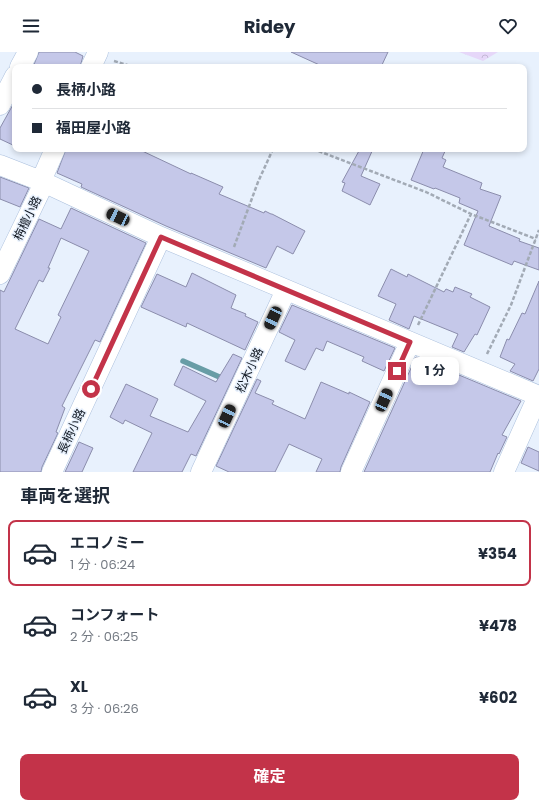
<!DOCTYPE html>
<html lang="ja">
<head>
<meta charset="utf-8">
<style>
  :root { --surface:#fff; --page:#f6f6f7; --text:#1f2937; --muted:#747a83; --line:#e0e1e3; --accent:#c33349 }
  body { margin:0; font-family:Poppins,"Noto Sans JP",sans-serif; background:var(--page); color:var(--text); height:100vh; display:flex; flex-direction:column; font-size:15px; white-space:nowrap }
  * { box-sizing:border-box; margin:0 }
  p { font-size:13px; color:var(--muted) }
  .icon { flex:none; width:22px; height:22px; fill:none; stroke:currentColor; stroke-width:2; stroke-linecap:round; stroke-linejoin:round }
  .map { position:relative; height:420px; overflow:hidden }
  .details { display:flex; flex-direction:column; background:var(--surface); flex:1 }
  .details>* { flex:none }
  .top-card { position:absolute; left:12px; top:12px; width:515px; height:88px; border-radius:8px; box-shadow:0 2px 6px #0003; display:grid; align-content:center; height:88px; padding:0 20px; background:var(--surface) }
  .end { position:absolute; width:18px; height:18px; margin:-9px; border:5px solid #c33349; background:#fff; box-shadow:0 0 0 2px #fff }
  .from { border-radius:50% }
  .bubble { position:absolute; height:28px; border-radius:8px; background:var(--surface); box-shadow:0 2px 6px #0003; font-size:13px; font-weight:700; line-height:28px; text-align:center }
  .car { position:absolute; width:12px; height:24px; margin:-12px -6px; border-radius:5px; box-shadow:0 0 3px 1px #0007; background:linear-gradient(#222 24%,#8ab4d8 0 40%,#222 0 76%,#8ab4d8 0 86%,#222 0) }
  .top-card b { display:flex; align-items:center; gap:14px; height:38px; font-size:15px }
  .top-card b+b { border-top:1px solid var(--line) }
  .top-card i { width:10px; height:10px; background:var(--text) }
  ul { padding:0; list-style:none }
  li { display:flex; align-items:center; gap:12px; height:66px; margin:0 8px 6px; padding:0 12px; border:2px solid transparent; border-radius:8px }
  li div { flex:1 }
  li b { display:block; font-size:15px }
  li em { font-style:normal; font-weight:700 }
  li.selected { border-color:var(--accent) }
  li>.icon { width:36px; height:36px; stroke-width:1.5 }
  h2 { padding:0 20px; font-size:18px; line-height:48px }
  .button { display:flex; gap:8px; margin-top:auto; padding:8px 20px }
  .button a { flex:1; height:46px; border-radius:8px; background:var(--accent); color:#fff; font-size:16px; font-weight:700; line-height:46px; text-align:center }
  header { display:flex; justify-content:space-between; align-items:center; height:52px; padding:0 20px; background:var(--surface); font-size:18px; font-weight:700 }
  .map>svg:first-child { display:block }
  .forest { fill:url(#forest-crowns) }
  .lines { fill:none; stroke-linecap:round; stroke-linejoin:round }
  .stream { stroke:#689da6; stroke-width:5.5 }
  .building { fill:#c5c8e9; stroke:#8b8dac; fill-rule:evenodd }
  .street-casing { stroke:#acc0dd; stroke-width:21 }
  .path { stroke:#a2aab5; stroke-width:2.5; stroke-dasharray:4 2; stroke-linecap:butt }
  .street { stroke:#fff; stroke-width:20 }
  .route { stroke:#c33349; stroke-width:5 }
  .labels { text-anchor:middle; dominant-baseline:central; stroke-width:3; stroke-linejoin:round; paint-order:stroke }
  .street-label { font-size:12px; fill:#0e151f; stroke:#e8f1fd }
</style>
</head>
<body>
<header><svg class="icon" aria-label="menu" viewBox="0 0 24 24"><path d="M4 6h16M4 12h16M4 18h16"/></svg>Ridey<svg class="icon" aria-label="heart" viewBox="0 0 24 24"><path d="M12 20l-8-8c-3-5 5-10 8-4 3-6 11-1 8 4z"/></svg></header>
<div class="map">
<svg width="539" height="420" viewBox="0 0 539 420">
  <defs>
    <pattern id="forest-crowns" width="20" height="18" patternUnits="userSpaceOnUse"><rect width="20" height="18" fill="#e6d7f9"/><path d="M2 6a3 3 0 1 1 6 0M12 15a3 3 0 1 1 6 0" fill="none" stroke="#c4b8d5"/></pattern>
  </defs>
  <rect width="100%" height="100%" fill="#e8f1fd"/>
  <path class="forest" d="M459,0H498L483,9Z"/>
  <g class="lines">
    <path class="stream" d="M183,309L224,327"/>
  </g>
  <path class="building" d="M39,0H75L83,4L80,15H33Z
    M291,0H388L381,15H324Z
    M15,49V94L0,87V76Z
    M66,97H138L191,122V121L223,135L219,142L264,161L265,159L271,162H272L305,179L293,202L277,194L266,216L166,174L81,135L82,132L57,121Z
    M360,97H373L361,124L380,132L370,153L342,139L345,131L342,130Z
    M424,97H446L442,106L446,108L443,115L482,131L480,137L501,144L489,174L520,187L519,189L539,196V218L514,209L512,213L464,193L478,159L459,151L460,146L435,136L434,137L411,128Z
    M0,125L29,136L20,155L0,147Z
    M71,156L146,191L100,290L95,288L62,354L65,356L56,380L58,381L42,415L41,420H0V238L4,240L39,167L61,177ZM61,186L89,199L58,263L61,265L48,292L15,277L39,228L43,230L50,216H48Z
    M391,217L407,225L408,222L444,240L446,237L453,240L455,235L472,242L470,245L490,255L477,283L475,282L464,300L452,295L458,282L414,264L409,277L389,268L396,252L378,244Z
    M192,221L236,243L231,256L246,262L245,264L258,270L245,298L187,271L186,275L141,255L157,222L186,235Z
    M539,229V317L533,329L510,319L515,312L500,305L507,287L509,288L522,261L525,262Z
    M292,253L395,296L384,319L362,309L364,305L327,289L323,299L316,296L305,318L285,309L295,288L279,280Z
    M233,302L242,306L196,404L191,402L182,420H133L152,381L125,368L123,372L110,365L126,332L158,347L150,364L188,380L206,349L174,333L183,314L216,330Z
    M416,305L521,349L502,383L507,385L499,402L498,401L490,420H364Z
    M257,327L261,329L255,341L274,349L272,352L305,367L321,330L349,342V340L370,350L341,415L340,420H316L322,407L289,392L275,420H229L216,414Z
    M79,390L93,396L82,420H65Z
    M528,395L539,400V419L521,411Z"/>
  <g class="lines">
    <defs>
      <path id="street" d="M20,15L28,0
        M91,15L98,0
        M0,53L15,24
        M0,113L41,129L161,185L539,344
        M41,129L55,97
        M0,222L44,131
        M52,420L161,185
        M201,420L286,238
        M351,420L410,290
        M504,420L538,344"/>
    </defs>
    <use href="#street" class="street-casing"/>
    <path class="path" d="M114,9L134,15
      M313,97L426,140L471,162L536,187
      M234,195L258,130L273,97
      M418,273L471,162
      M487,302L511,253L539,178"/>
    <use href="#street" class="street"/>
  </g>
  <g class="lines">
    <path class="route" d="M91,337L161,185L410,290L397,319"/>
  </g>
  <g class="labels">
    <g class="street-label">
      <text transform="translate(27 166) rotate(-64)">栴檀小路</text>
      <text transform="translate(249 318) rotate(-65)">松木小路</text>
      <text transform="translate(71 379) rotate(-65)">長柄小路</text>
    </g>
  </g>
</svg>
<i class="end from" style="left:91px;top:337px"></i>
<i class="end" style="left:397px;top:319px"></i>
<div class="bubble" style="left:411px;top:305px;width:48px">1 分</div>
<i class="car" style="left:118px;top:165px;rotate:295deg"></i>
<i class="car" style="left:273px;top:266px;rotate:205deg"></i>
<i class="car" style="left:384px;top:348px;rotate:24deg"></i>
<i class="car" style="left:227px;top:364px;rotate:25deg"></i>
<div class="top-card">
<b><i class="from"></i>長柄小路</b>
<b><i></i>福田屋小路</b>
</div>
</div>
<section class="details">
<h2>車両を選択</h2>
<ul>
<li class="selected"><svg class="icon" aria-label="car" viewBox="0 0 24 24"><path d="M5 17H2v-5l4-1 3-4h7l3 4 3 1v5h-3M9 17h6M6 11h13"/><circle cx="7" cy="17" r="2"/><circle cx="17" cy="17" r="2"/></svg><div><b>エコノミー</b><p>1 分 · 06:24</p></div><em>¥354</em></li>
<li><svg class="icon" aria-label="car" viewBox="0 0 24 24"><path d="M5 17H2v-5l4-1 3-4h7l3 4 3 1v5h-3M9 17h6M6 11h13"/><circle cx="7" cy="17" r="2"/><circle cx="17" cy="17" r="2"/></svg><div><b>コンフォート</b><p>2 分 · 06:25</p></div><em>¥478</em></li>
<li><svg class="icon" aria-label="car" viewBox="0 0 24 24"><path d="M5 17H2v-5l4-1 3-4h7l3 4 3 1v5h-3M9 17h6M6 11h13"/><circle cx="7" cy="17" r="2"/><circle cx="17" cy="17" r="2"/></svg><div><b>XL</b><p>3 分 · 06:26</p></div><em>¥602</em></li>
</ul>
<div class="button"><a>確定</a></div>
</section>
</body>
</html>
